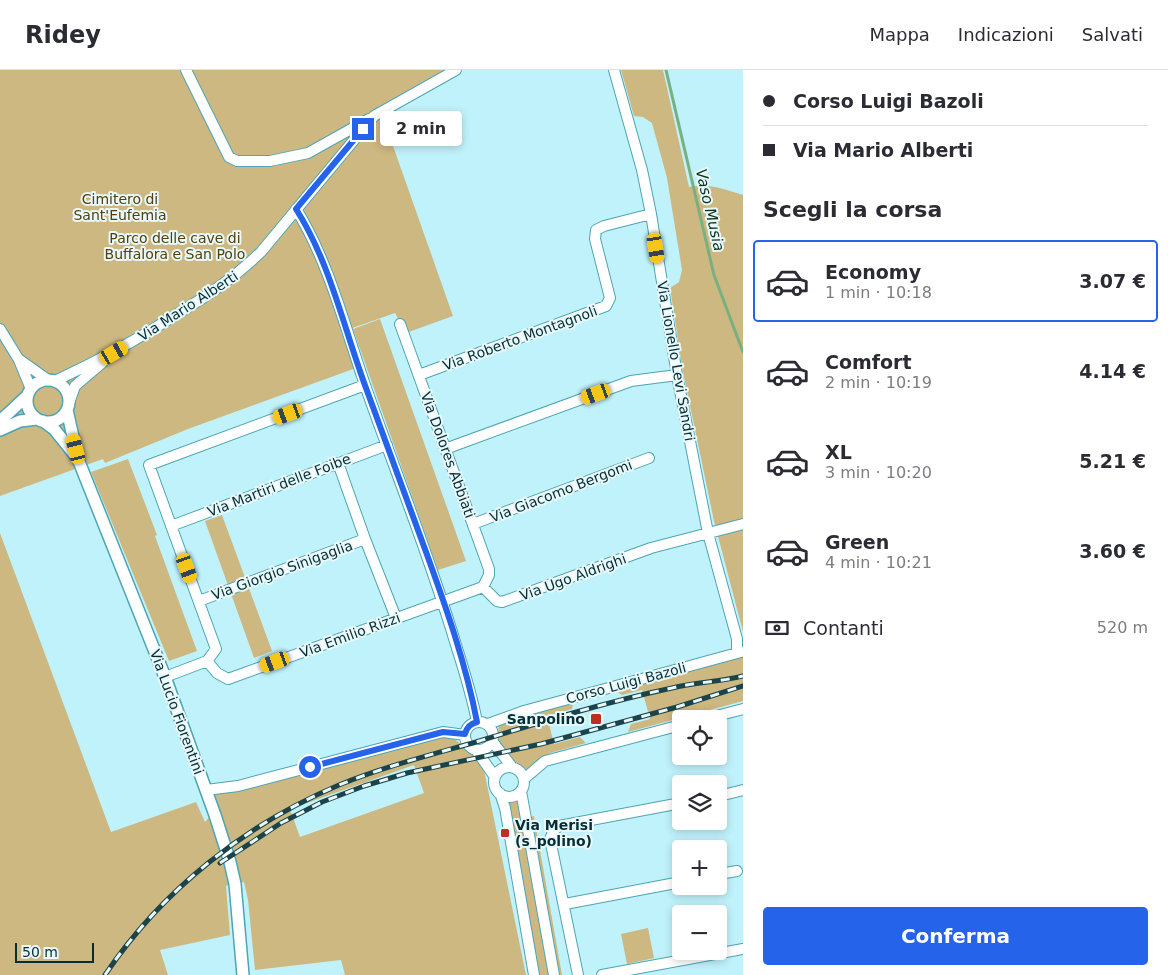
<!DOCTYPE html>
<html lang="it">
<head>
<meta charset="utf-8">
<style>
  :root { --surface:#fff; --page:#f7f7f7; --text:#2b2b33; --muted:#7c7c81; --line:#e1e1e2; --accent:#2563eb }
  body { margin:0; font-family:"DejaVu Sans",sans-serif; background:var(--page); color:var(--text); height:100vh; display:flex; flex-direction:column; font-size:19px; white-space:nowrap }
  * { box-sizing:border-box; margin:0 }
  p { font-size:16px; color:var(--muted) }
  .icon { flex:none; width:28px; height:28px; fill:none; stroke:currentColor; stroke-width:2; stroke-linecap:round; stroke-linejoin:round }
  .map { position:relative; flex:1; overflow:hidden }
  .drawer { display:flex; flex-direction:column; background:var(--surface); width:425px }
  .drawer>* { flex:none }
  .banner { display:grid; align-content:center; height:110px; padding:0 20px; background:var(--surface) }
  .fabs { position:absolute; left:672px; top:640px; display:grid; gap:10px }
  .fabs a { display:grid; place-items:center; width:55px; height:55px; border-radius:5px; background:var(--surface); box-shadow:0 2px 8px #0003; font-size:25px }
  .scale { position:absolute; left:15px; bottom:12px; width:79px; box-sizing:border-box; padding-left:5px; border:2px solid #062e34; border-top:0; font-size:14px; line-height:18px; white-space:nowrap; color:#062e34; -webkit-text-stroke:4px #e8f8fb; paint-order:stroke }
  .end { position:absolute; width:22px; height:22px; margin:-11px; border:6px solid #2563eb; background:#fff; box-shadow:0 0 0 2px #fff }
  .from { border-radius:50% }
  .bubble { position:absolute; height:35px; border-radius:5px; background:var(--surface); box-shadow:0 2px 8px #0003; font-size:16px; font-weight:700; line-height:35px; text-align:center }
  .car { position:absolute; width:15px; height:30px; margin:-15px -8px; border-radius:6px; box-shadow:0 0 4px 1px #0007; background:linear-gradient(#f5c518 24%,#345 0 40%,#f5c518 0 76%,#345 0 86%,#f5c518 0) }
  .banner b { display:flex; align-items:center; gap:18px; height:48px; font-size:19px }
  .banner b+b { border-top:1px solid var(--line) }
  .banner i { width:12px; height:12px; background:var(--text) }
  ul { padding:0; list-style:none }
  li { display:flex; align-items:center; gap:15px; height:82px; margin:0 10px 8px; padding:0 10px; border:2px solid transparent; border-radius:5px }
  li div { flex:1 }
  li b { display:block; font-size:19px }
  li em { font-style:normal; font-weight:700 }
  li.current { border-color:var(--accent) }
  li>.icon { width:45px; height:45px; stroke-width:1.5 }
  h2 { padding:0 20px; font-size:22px; line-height:60px }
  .pay { display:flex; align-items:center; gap:12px; height:55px; padding:0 20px; font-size:19px }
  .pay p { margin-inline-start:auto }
  .cta { display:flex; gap:10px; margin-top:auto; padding:10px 20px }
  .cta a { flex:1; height:58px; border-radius:5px; background:var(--accent); color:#fff; font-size:20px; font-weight:700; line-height:58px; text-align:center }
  header { display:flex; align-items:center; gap:30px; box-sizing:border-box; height:70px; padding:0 25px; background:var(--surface); border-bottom:1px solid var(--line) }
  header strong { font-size:24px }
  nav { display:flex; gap:28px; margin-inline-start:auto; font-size:18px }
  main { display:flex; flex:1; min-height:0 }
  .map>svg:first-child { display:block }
  .green { fill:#ceb881; fill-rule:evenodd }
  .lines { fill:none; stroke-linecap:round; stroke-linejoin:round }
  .stream { stroke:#78b082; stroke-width:3 }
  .minor-casing { stroke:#4ca5b3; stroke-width:12 }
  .tertiary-casing { stroke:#4ca5b3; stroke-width:14 }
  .minor { stroke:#fff; stroke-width:10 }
  .tertiary { stroke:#fff; stroke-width:11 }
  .rail-casing { stroke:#1b444a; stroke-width:5 }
  .rail { stroke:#e8f8fb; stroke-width:3; stroke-dasharray:9; stroke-linecap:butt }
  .route { stroke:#2563eb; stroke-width:6 }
  .poi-dot { fill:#bd2f23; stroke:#e8f8fb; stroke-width:2 }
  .labels { text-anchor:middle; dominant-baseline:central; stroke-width:4; stroke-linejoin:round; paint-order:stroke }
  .park-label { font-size:14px; fill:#52400b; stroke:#e8f8fb }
  .street-label { font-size:14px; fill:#062e34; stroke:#e8f8fb }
  .poi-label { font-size:14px; font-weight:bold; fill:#062e34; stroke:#e8f8fb; text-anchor:end }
  .water-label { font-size:15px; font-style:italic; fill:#093517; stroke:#e8f8fb }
</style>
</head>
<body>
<header>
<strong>Ridey</strong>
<nav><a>Mappa</a><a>Indicazioni</a><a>Salvati</a></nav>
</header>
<main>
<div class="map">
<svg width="743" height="905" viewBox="0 0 743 905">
  <rect width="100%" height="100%" fill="#c0f2fb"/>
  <path class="green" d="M0,0H447L380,39L453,246L406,263L395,243L341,262L356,298L188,359L105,393L103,389L0,426Z
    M621,0H663L689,117C709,113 724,119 743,125V562L714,451L683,302L670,218L679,212L682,200L667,108L652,53L643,47L634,46Z
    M380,249L466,491L438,500L353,259Z
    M128,389L157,465L155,466L197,581L169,591L91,402Z
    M222,445L272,581L254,588L205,451Z
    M0,463L111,762L196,732L205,752L212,744L208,721L444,663C461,672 473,684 484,700L526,905H345L341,890L255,900L248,830L244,812L226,816L230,865L160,880L168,905H0ZM414,695L424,723L300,767L290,739Z
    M743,587V631L628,662L631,654L650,649L642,620L622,625L615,620L677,602Z
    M574,630L572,639L547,646L554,674L580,667L586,673L550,683L539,691L528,701C522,695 513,693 507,687C499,679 497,666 499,655L522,644Z
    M519,729L550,905H539L507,733Z
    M534,746L562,905H557L529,747Z
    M648,858L654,888L627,894L621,864Z"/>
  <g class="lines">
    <path class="stream" d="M666,0L714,205L743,282"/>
    <defs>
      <path id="minor" d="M186,0L229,87L237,91H270L308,83L369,49
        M614,0L642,100L651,144L677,305L708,463L737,569V583
        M296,139C328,190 345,257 365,315C395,401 430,487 456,575C464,600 472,626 477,652
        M400,254L489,499V505L483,517
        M0,259L19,290L31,319
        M20,290L48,310
        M419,305L606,236L610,228L595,169L596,160L604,156L651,144
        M55,311C98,291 139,269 179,243C210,224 234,208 261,182L374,46L456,0
        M69,333L75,316L102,293
        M445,379L631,311L677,305
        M473,454L649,388
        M171,456L387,375
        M365,469L396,548
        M199,531L365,469L338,393
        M207,591L217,603L228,609L483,517L497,531L502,532L651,478L743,454
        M165,607L207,591L216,579L149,395L365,315
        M705,649L743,639
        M465 666a14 14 0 1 1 28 0a14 14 0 1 1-28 0Z
        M488,654L524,641L741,582
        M492,671L512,697
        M476,680L495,707
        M494 712a15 15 0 1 1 30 0a15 15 0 1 1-30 0Z
        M524,709L545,691L681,655
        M206,720L238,716L443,662L465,665
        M521,721L554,905
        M500,723L505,738L534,905
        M719,726L743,720
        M719,804L737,801
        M565,834L681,812
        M578,905L550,769L554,760L559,756L681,733
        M602,905L743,879"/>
      <path id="tertiary" d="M27 331a21 21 0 1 1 42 0a21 21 0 1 1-42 0Z
        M67,340L78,389L165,607L215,745L230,792L235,814L243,905
        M0,351L28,325
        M43,351L54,359L75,385
        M0,360L20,351L37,349"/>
    </defs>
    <use href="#minor" class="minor-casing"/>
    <use href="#tertiary" class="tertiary-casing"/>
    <use href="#minor" class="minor"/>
    <use href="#tertiary" class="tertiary"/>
    <defs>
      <path id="rail" d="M220,793L281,753L322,732L364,716L407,703L541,674L677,637L743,616
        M105,905C162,820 246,754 339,715C383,697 430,685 476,672C541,652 606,632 672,618C696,612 720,612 743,606"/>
    </defs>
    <use href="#rail" class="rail-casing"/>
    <use href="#rail" class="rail"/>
  </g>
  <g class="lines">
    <path class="route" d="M310,697L443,662L465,664C467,657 470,654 477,652C466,594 446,537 426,482C406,427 386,373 366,318C344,259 330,192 296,139L363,59"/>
  </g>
  <g class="poi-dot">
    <rect x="590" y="643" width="12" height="12" rx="2.5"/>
    <rect x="500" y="758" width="10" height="10" rx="2.5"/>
  </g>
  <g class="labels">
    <g class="park-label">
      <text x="120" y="129">Cimitero di<tspan x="120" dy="16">Sant'Eufemia</tspan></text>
      <text x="175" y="168">Parco delle cave di<tspan x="175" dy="16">Buffalora e San Polo</tspan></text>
    </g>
    <g class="street-label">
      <text transform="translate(188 236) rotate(-33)">Via Mario Alberti</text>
      <text transform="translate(520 268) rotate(-20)">Via Roberto Montagnoli</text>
      <text transform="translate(676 291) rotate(80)">Via Lionello Levi Sandri</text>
      <text transform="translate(448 385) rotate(70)">Via Dolores Abbiati</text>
      <text transform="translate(279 415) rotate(-21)">Via Martiri delle Foibe</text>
      <text transform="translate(561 421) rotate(-21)">Via Giacomo Bergomi</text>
      <text transform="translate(282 500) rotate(-20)">Via Giorgio Sinigaglia</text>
      <text transform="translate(573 507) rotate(-20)">Via Ugo Aldrighi</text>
      <text transform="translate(350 565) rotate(-20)">Via Emilio Rizzi</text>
      <text transform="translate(626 613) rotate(-15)">Corso Luigi Bazoli</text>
      <text transform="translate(177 642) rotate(70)">Via Lucio Fiorentini</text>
    </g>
    <g class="poi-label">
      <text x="585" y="649">Sanpolino</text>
      <text x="515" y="755" text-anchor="start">Via Merisi<tspan x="515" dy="16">(s_polino)</tspan></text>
    </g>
    <g class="water-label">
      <text transform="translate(710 140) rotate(77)">Vaso Musia</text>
    </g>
  </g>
</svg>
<div class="fabs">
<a><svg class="icon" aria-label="locate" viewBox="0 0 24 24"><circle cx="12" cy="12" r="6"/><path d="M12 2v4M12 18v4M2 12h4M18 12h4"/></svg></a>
<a><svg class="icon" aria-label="layers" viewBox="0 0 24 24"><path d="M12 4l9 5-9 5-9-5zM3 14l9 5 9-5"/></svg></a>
<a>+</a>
<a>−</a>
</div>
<div class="scale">50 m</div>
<i class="end from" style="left:310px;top:697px"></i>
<i class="end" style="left:363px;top:59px"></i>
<div class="bubble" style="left:380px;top:41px;width:82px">2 min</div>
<i class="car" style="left:656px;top:178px;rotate:171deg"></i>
<i class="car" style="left:114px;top:283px;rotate:60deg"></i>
<i class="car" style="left:596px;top:324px;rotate:250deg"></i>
<i class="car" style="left:288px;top:344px;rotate:250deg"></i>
<i class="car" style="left:76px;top:379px;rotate:346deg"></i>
<i class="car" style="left:187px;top:498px;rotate:160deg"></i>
<i class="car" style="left:275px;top:592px;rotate:250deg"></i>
</div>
<section class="drawer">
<div class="banner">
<b><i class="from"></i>Corso Luigi Bazoli</b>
<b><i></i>Via Mario Alberti</b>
</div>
<h2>Scegli la corsa</h2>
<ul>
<li class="current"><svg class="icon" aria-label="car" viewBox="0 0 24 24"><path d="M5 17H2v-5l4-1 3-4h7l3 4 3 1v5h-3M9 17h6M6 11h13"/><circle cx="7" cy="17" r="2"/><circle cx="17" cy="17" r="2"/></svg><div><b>Economy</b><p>1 min · 10:18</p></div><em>3.07 €</em></li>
<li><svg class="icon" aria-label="car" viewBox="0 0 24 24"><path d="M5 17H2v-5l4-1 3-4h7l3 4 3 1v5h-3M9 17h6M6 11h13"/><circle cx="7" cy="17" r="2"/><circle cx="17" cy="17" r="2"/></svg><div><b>Comfort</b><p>2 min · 10:19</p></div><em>4.14 €</em></li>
<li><svg class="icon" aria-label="car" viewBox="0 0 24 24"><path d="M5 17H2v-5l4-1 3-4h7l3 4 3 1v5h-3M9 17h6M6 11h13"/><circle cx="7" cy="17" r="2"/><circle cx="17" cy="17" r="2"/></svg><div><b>XL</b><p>3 min · 10:20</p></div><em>5.21 €</em></li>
<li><svg class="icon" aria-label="car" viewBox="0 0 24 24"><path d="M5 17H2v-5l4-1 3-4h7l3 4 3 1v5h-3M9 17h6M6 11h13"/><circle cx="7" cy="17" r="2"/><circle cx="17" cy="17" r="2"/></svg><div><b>Green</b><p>4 min · 10:21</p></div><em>3.60 €</em></li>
</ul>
<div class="pay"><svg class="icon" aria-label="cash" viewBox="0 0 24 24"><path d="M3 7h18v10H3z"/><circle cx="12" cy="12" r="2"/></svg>Contanti<p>520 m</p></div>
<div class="cta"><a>Conferma</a></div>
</section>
</main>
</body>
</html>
